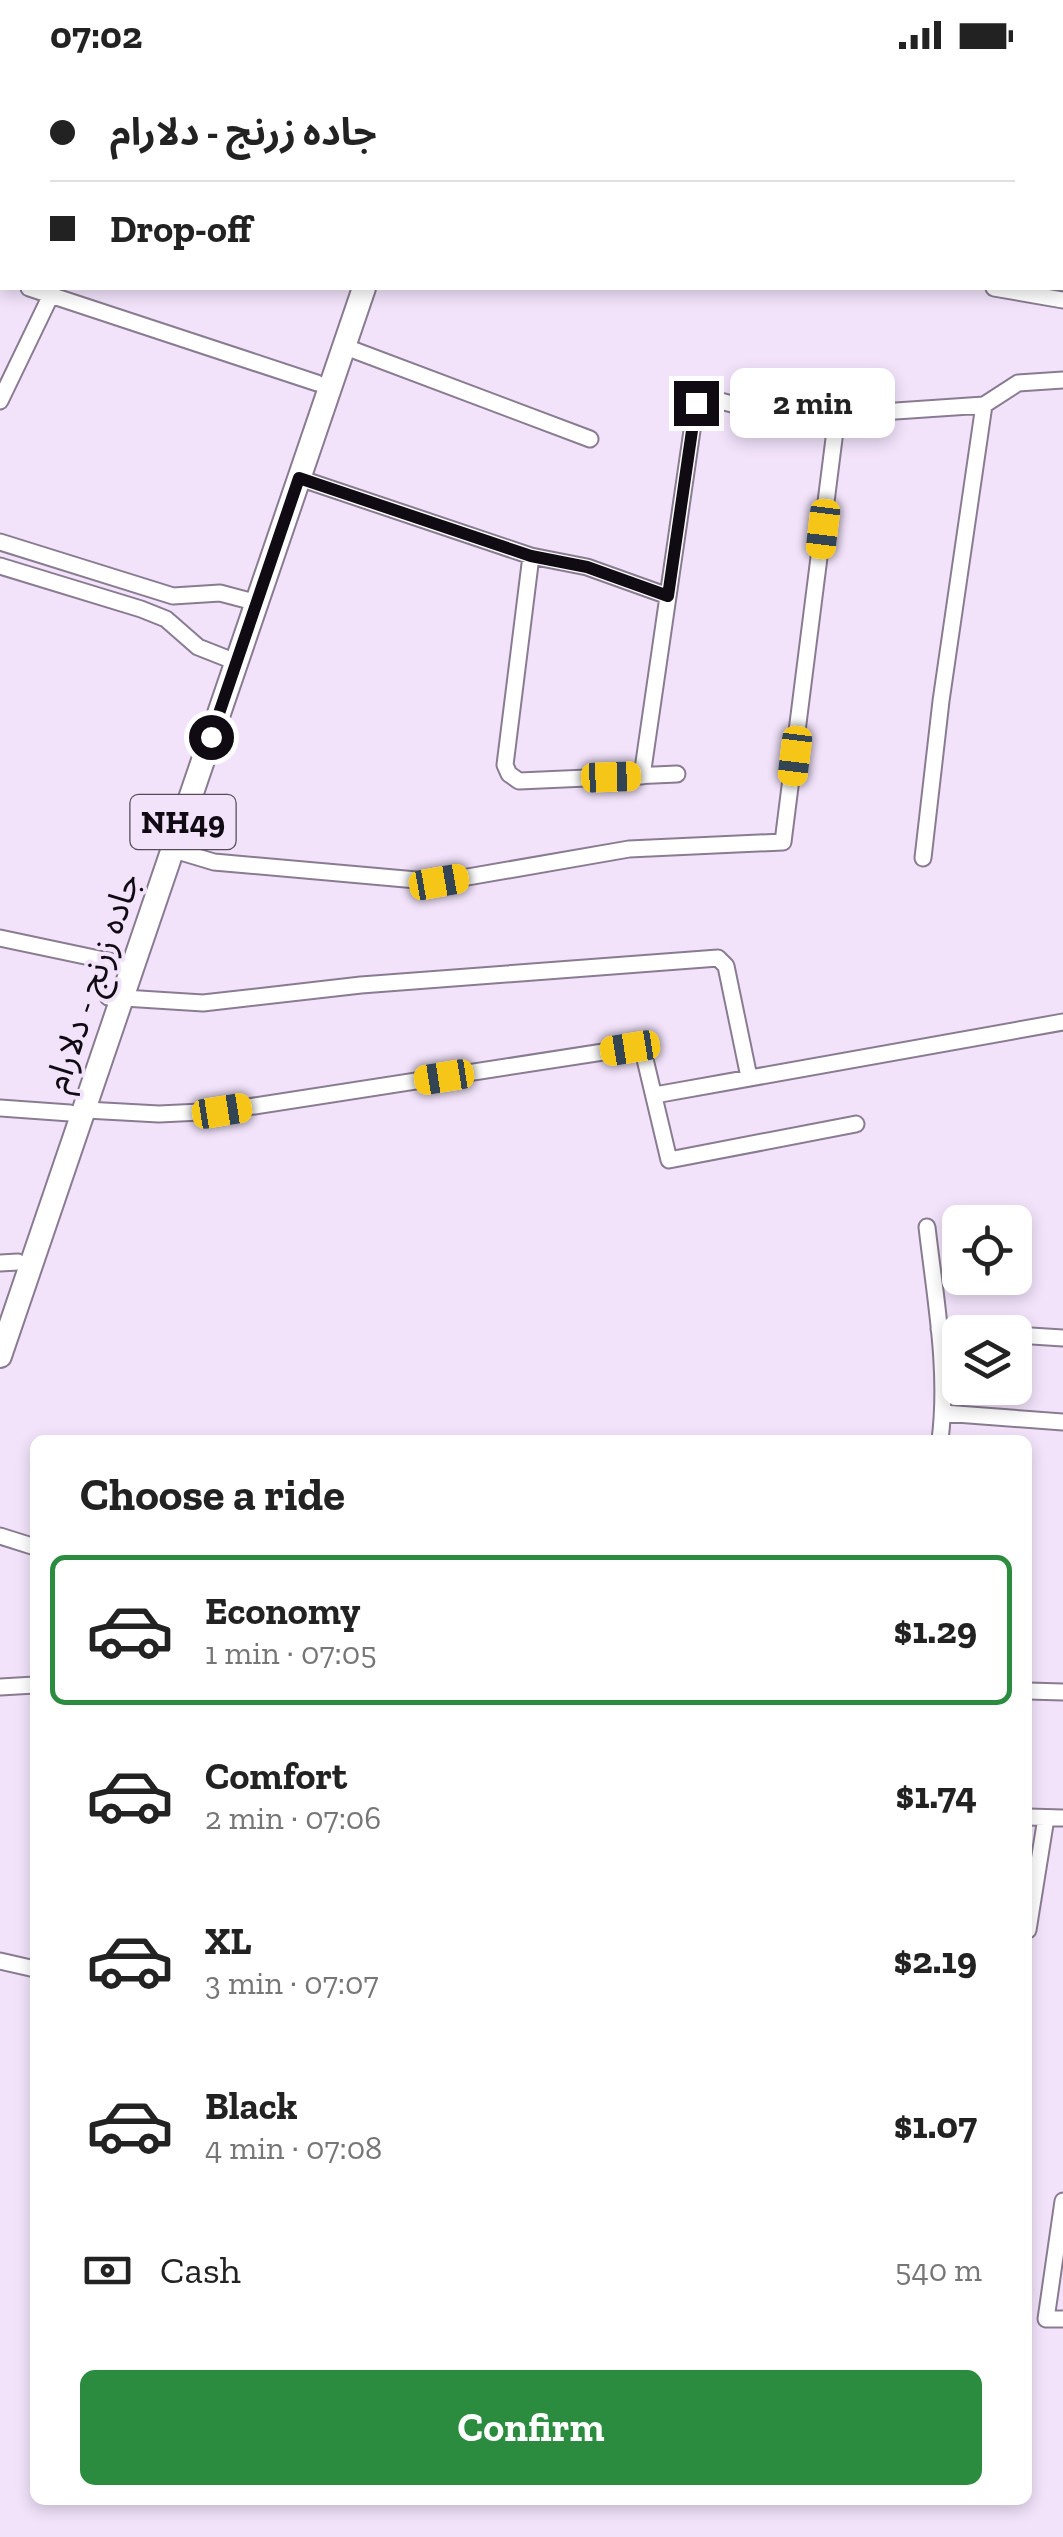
<!DOCTYPE html>
<html lang="en">
<head>
<meta charset="utf-8">
<style>
  :root { --surface:#fff; --page:#f2f2f2; --text:#222; --muted:#767676; --line:#e0e0e0; --accent:#2b8b3e }
  body { margin:0; font-family:"Zilla Slab","Noto Sans Arabic",serif; background:var(--page); color:var(--text); height:100vh; display:flex; flex-direction:column; font-size:38px; white-space:nowrap }
  * { box-sizing:border-box; margin:0 }
  p { font-size:32px; color:var(--muted) }
  .icon { flex:none; width:55px; height:55px; fill:none; stroke:currentColor; stroke-width:2; stroke-linecap:round; stroke-linejoin:round }
  .map { position:relative; flex:1; overflow:hidden }
  .side { position:absolute; left:30px; top:1365px; width:1002px; height:1070px; display:flex; flex-direction:column; background:var(--surface); border-radius:15px; box-shadow:0 5px 15px #0003 }
  .side>* { flex:none }
  .guide { position:absolute; left:0px; top:0px; width:1065px; height:220px; box-shadow:0 5px 15px #0003; display:grid; align-content:center; height:220px; padding:0 50px; background:var(--surface) }
  .tools { position:absolute; left:942px; top:1135px; display:grid; gap:20px }
  .tools a { display:grid; place-items:center; width:90px; height:90px; border-radius:15px; background:var(--surface); box-shadow:0 5px 15px #0003; font-size:50px }
  .end { position:absolute; width:45px; height:45px; margin:-22px; border:12px solid #100b13; background:#fff; box-shadow:0 0 0 5px #fff }
  .from { border-radius:50% }
  .bubble { position:absolute; height:70px; border-radius:15px; background:var(--surface); box-shadow:0 5px 15px #0003; font-size:32px; font-weight:800; line-height:70px; text-align:center }
  .car { position:absolute; width:30px; height:60px; margin:-30px -15px; border-radius:12px; box-shadow:0 0 8px 2px #0007; background:linear-gradient(#f5c518 24%,#345 0 40%,#f5c518 0 76%,#345 0 86%,#f5c518 0) }
  .guide b { display:flex; align-items:center; gap:35px; height:95px; font-size:38px }
  .guide b+b { border-top:2px solid var(--line) }
  .guide i { width:25px; height:25px; background:var(--text) }
  ul { padding:0; list-style:none }
  li { display:flex; align-items:center; gap:30px; height:150px; margin:0 20px 15px; padding:0 30px; border:5px solid transparent; border-radius:15px }
  li div { flex:1 }
  li b { display:block; font-size:38px }
  li em { font-style:normal; font-weight:800 }
  li.active { border-color:var(--accent) }
  li>.icon { width:90px; height:90px; stroke-width:1.5 }
  h2 { padding:0 50px; font-size:45px; line-height:120px }
  .pay { display:flex; align-items:center; gap:25px; height:110px; padding:0 50px; font-size:38px }
  .pay p { margin-inline-start:auto }
  .button { display:flex; gap:20px; margin-top:auto; padding:20px 50px }
  .button a { flex:1; height:115px; border-radius:15px; background:var(--accent); color:#fff; font-size:40px; font-weight:800; line-height:115px; text-align:center }
  .status { display:flex; justify-content:space-between; align-items:center; height:70px; padding:0 50px; background:var(--surface); direction:ltr }
  .status svg { height:28px; fill:currentColor }
  .map>svg:first-child { display:block }
  .lines { fill:none; stroke-linecap:round; stroke-linejoin:round }
  .minor-casing { stroke:#897c91; stroke-width:19 }
  .highway-casing { stroke:#897c91; stroke-width:26 }
  .minor { stroke:#fff; stroke-width:15 }
  .highway { stroke:#fff; stroke-width:22 }
  .route { stroke:#100b13; stroke-width:12 }
  .labels { text-anchor:middle; dominant-baseline:central; stroke-width:8; stroke-linejoin:round; paint-order:stroke }
  .shield { fill:#f2e3fb; stroke:#544c59; stroke-width:2.5 }
  .shield-label { font-size:32px; font-weight:bold; fill:#100b13 }
  .street-label { font-size:35px; fill:#100b13; stroke:#f2e3fb }
</style>
</head>
<body>
<div class="status"><b>07:02</b><svg viewBox="0 0 49 12"><path d="M0 12V9h3v3zM5 12V6h3v6zM10 12V3h3v9zM15 12V0h3v12zM26 1h20v11H26zM47 4h2v5h-2z"/></svg></div>
<div class="map">
<svg width="1063" height="2467" viewBox="0 0 1063 2467">
  <rect width="100%" height="100%" fill="#f2e3fb"/>
  <g class="lines">
    <defs>
      <path id="minor" d="M403,0L405,2
        M613,2L614,0
        M799,2L800,0
        M948,2V0
        M1058,2V0
        M0,207L2,208
        M29,218L317,313
        M994,218L1063,230
        M343,276L590,369
        M0,331L51,225
        M299,408L531,486L587,497L668,526
        M0,472L173,526L220,523L258,533
        M531,486L505,695L509,704L519,711L677,704
        M0,496L141,539L166,549L198,577L236,592
        M642,706L696,333L701,326L759,341L837,345L984,335L1018,313L1063,310
        M174,780L214,792L439,812L629,779L783,772L837,345
        M923,788L941,631L984,335
        M0,868L118,893
        M108,927L203,933L361,915L718,888L726,896L749,1007
        M655,1025L1063,952
        M0,1038L70,1043
        M86,1040L159,1044L222,1041L629,978L638,979L644,985L669,1090L856,1054
        M927,1157C935,1227 949,1300 940,1370
        M0,1193L18,1192
        M939,1259L984,1262
        M1015,1265L1063,1268
        M943,1343L1063,1352
        M0,1466L35,1477
        M0,1617L35,1615
        M1028,1621L1063,1622
        M1028,1747L1063,1748
        M1028,1860L1046,1748
        M0,1891L35,1899
        M1063,2131L1046,2249H1063"/>
      <path id="highway" d="M424,2L425,0
        M0,1286L364,218"/>
    </defs>
    <use href="#minor" class="minor-casing"/>
    <use href="#highway" class="highway-casing"/>
    <use href="#minor" class="minor"/>
    <use href="#highway" class="highway"/>
  </g>
  <g class="lines">
    <path class="route" d="M211,667L299,408L531,486L587,497L668,526L696,333"/>
  </g>
  <g class="labels">
    <rect class="shield" x="130.5" y="725" width="105" height="54" rx="8"/>
    <g class="shield-label">
      <text x="183" y="752">NH49</text>
    </g>
    <g class="street-label">
      <text transform="translate(92 912) rotate(-71)">جاده زرنج - دلارام</text>
    </g>
  </g>
</svg>
<div class="tools">
<a><svg class="icon" aria-label="locate" viewBox="0 0 24 24"><circle cx="12" cy="12" r="6"/><path d="M12 2v4M12 18v4M2 12h4M18 12h4"/></svg></a>
<a><svg class="icon" aria-label="layers" viewBox="0 0 24 24"><path d="M12 4l9 5-9 5-9-5zM3 14l9 5 9-5"/></svg></a>
</div>
<i class="end from" style="left:211px;top:667px"></i>
<i class="end" style="left:696px;top:333px"></i>
<div class="bubble" style="left:730px;top:298px;width:165px">2 min</div>
<i class="car" style="left:823px;top:459px;rotate:187deg"></i>
<i class="car" style="left:795px;top:686px;rotate:187deg"></i>
<i class="car" style="left:611px;top:707px;rotate:88deg"></i>
<i class="car" style="left:439px;top:812px;rotate:80deg"></i>
<i class="car" style="left:630px;top:978px;rotate:261deg"></i>
<i class="car" style="left:444px;top:1007px;rotate:261deg"></i>
<i class="car" style="left:222px;top:1041px;rotate:81deg"></i>
<div class="guide">
<b><i class="from"></i>جاده زرنج - دلارام</b>
<b><i></i>Drop-off</b>
</div>
<section class="side">
<h2>Choose a ride</h2>
<ul>
<li class="active"><svg class="icon" aria-label="car" viewBox="0 0 24 24"><path d="M5 17H2v-5l4-1 3-4h7l3 4 3 1v5h-3M9 17h6M6 11h13"/><circle cx="7" cy="17" r="2"/><circle cx="17" cy="17" r="2"/></svg><div><b>Economy</b><p>1 min · 07:05</p></div><em>$1.29</em></li>
<li><svg class="icon" aria-label="car" viewBox="0 0 24 24"><path d="M5 17H2v-5l4-1 3-4h7l3 4 3 1v5h-3M9 17h6M6 11h13"/><circle cx="7" cy="17" r="2"/><circle cx="17" cy="17" r="2"/></svg><div><b>Comfort</b><p>2 min · 07:06</p></div><em>$1.74</em></li>
<li><svg class="icon" aria-label="car" viewBox="0 0 24 24"><path d="M5 17H2v-5l4-1 3-4h7l3 4 3 1v5h-3M9 17h6M6 11h13"/><circle cx="7" cy="17" r="2"/><circle cx="17" cy="17" r="2"/></svg><div><b>XL</b><p>3 min · 07:07</p></div><em>$2.19</em></li>
<li><svg class="icon" aria-label="car" viewBox="0 0 24 24"><path d="M5 17H2v-5l4-1 3-4h7l3 4 3 1v5h-3M9 17h6M6 11h13"/><circle cx="7" cy="17" r="2"/><circle cx="17" cy="17" r="2"/></svg><div><b>Black</b><p>4 min · 07:08</p></div><em>$1.07</em></li>
</ul>
<div class="pay"><svg class="icon" aria-label="cash" viewBox="0 0 24 24"><path d="M3 7h18v10H3z"/><circle cx="12" cy="12" r="2"/></svg>Cash<p>540 m</p></div>
<div class="button"><a>Confirm</a></div>
</section>
</div>
</body>
</html>
